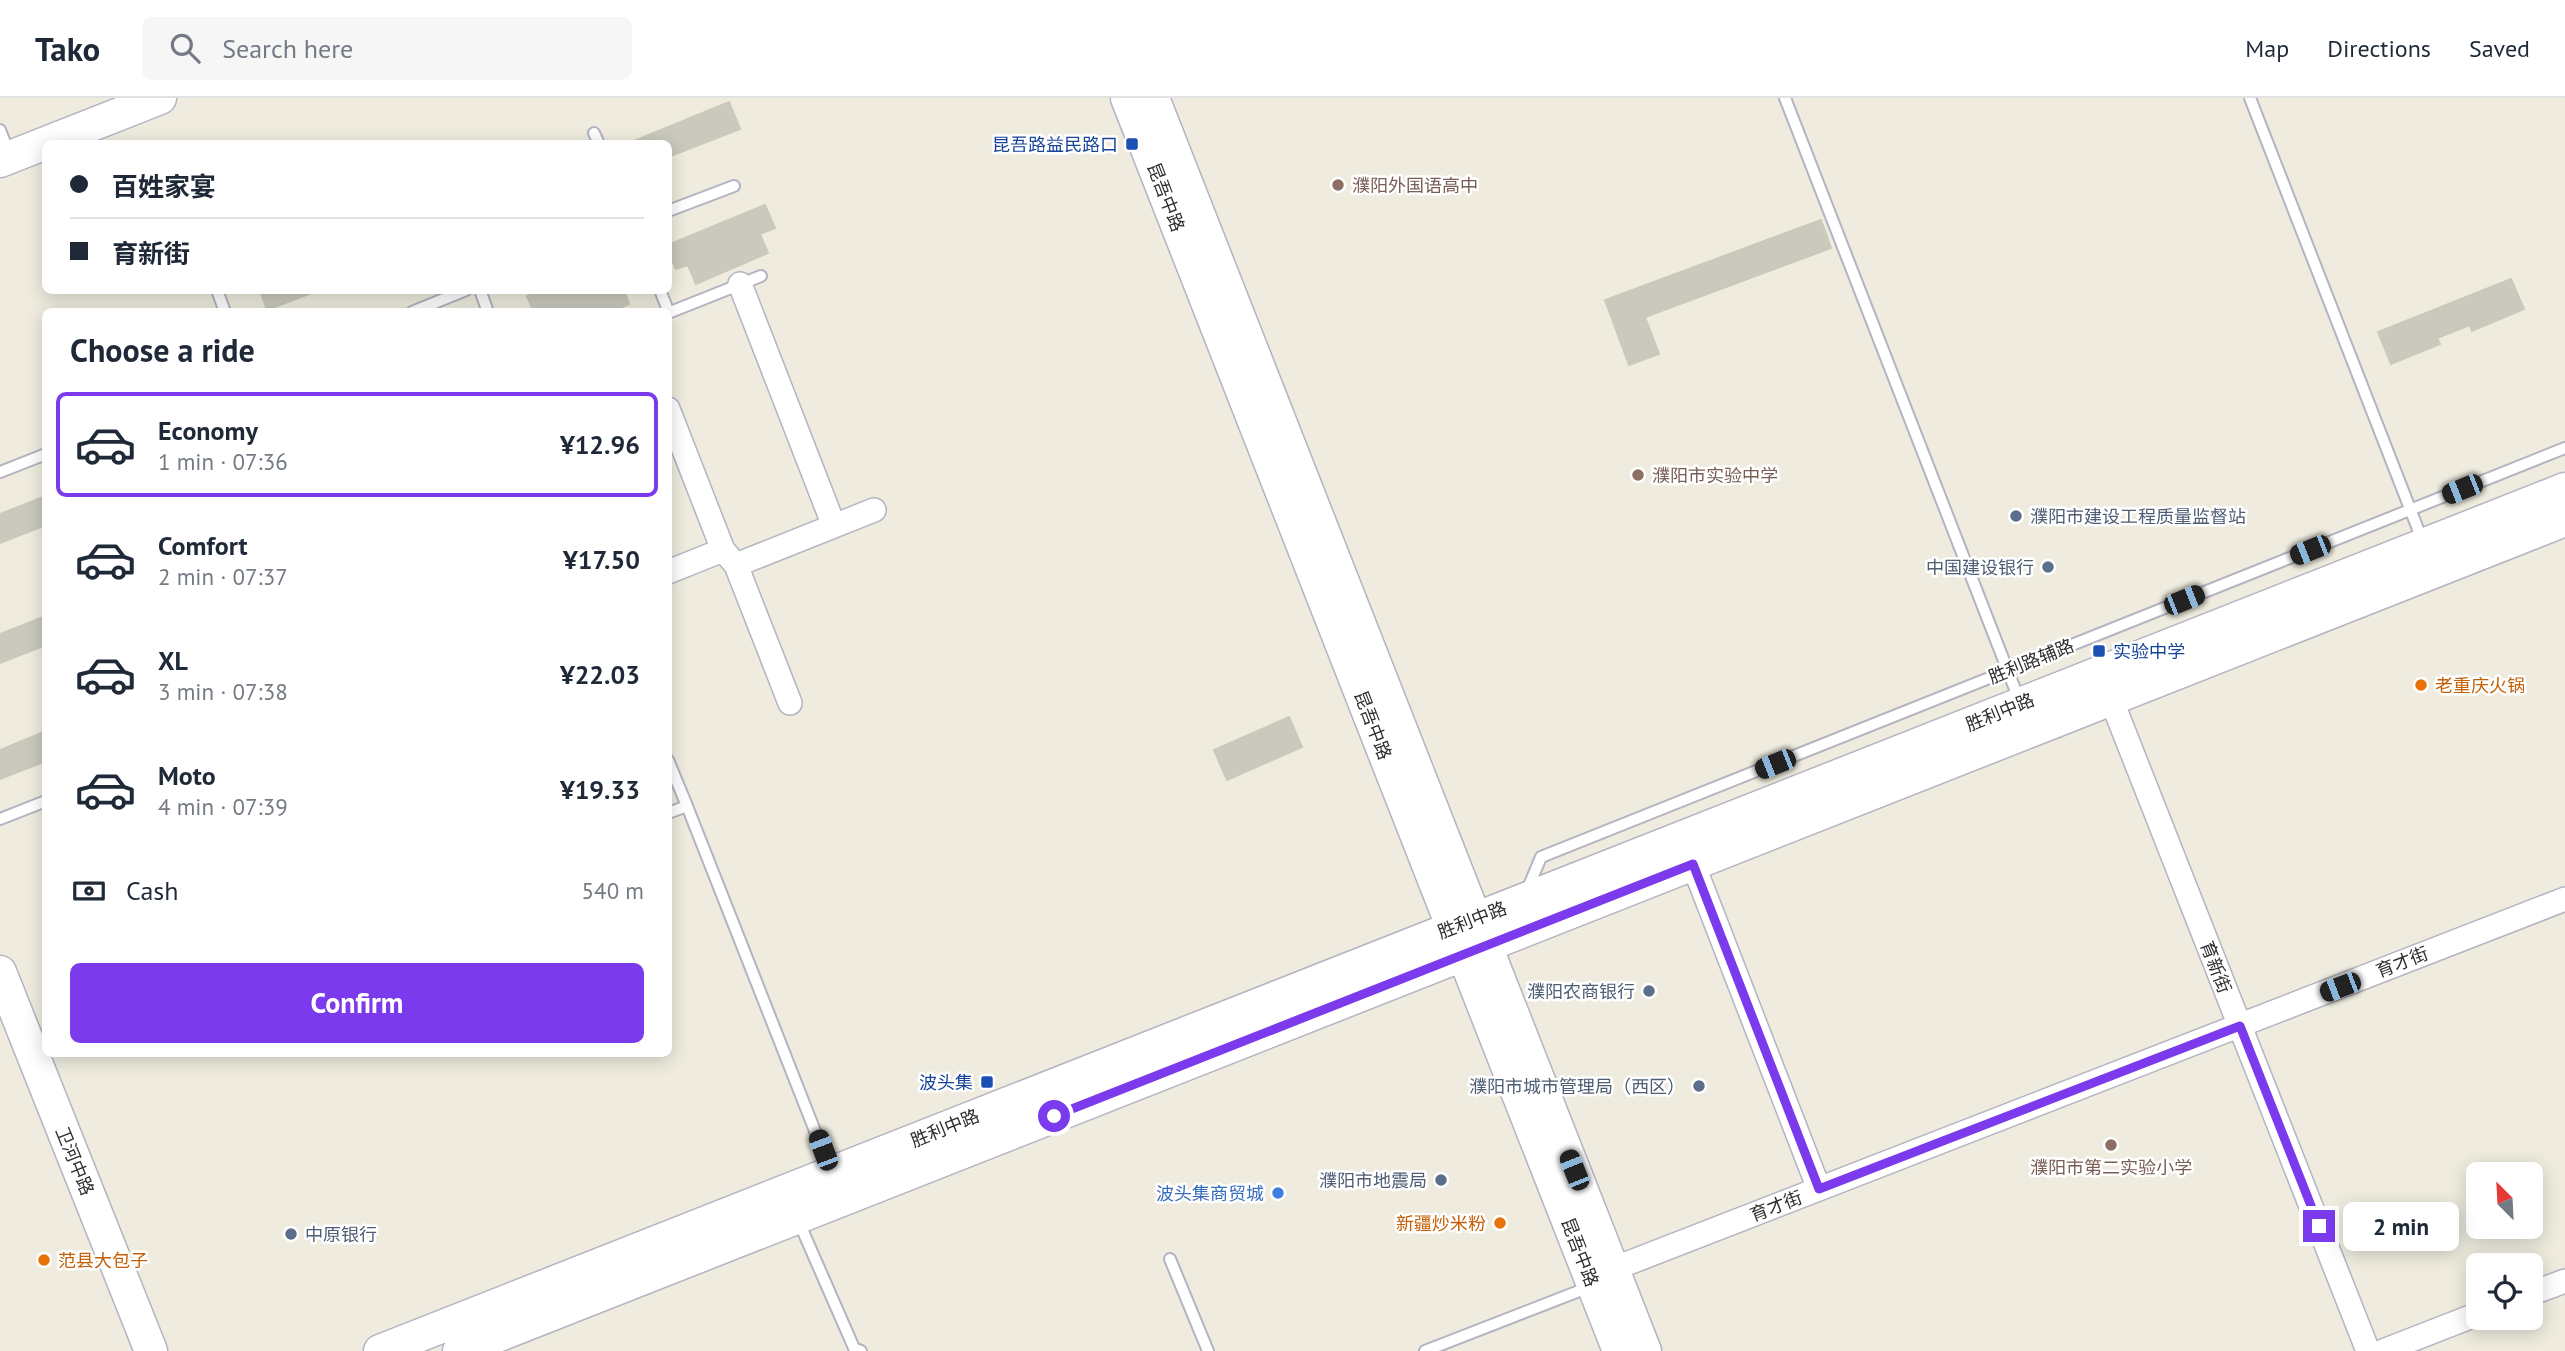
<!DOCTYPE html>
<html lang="en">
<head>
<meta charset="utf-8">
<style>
  :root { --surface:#fff; --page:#f6f6f7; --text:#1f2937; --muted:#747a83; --line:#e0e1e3; --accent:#7c3aed }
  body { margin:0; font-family:"PT Sans","Noto Sans SC",sans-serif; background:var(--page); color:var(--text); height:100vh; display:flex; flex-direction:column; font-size:26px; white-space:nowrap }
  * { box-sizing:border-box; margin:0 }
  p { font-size:23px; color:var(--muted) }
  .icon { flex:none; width:38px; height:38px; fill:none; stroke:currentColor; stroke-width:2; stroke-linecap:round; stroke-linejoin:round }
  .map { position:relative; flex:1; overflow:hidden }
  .sheet { position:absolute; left:42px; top:210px; width:630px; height:749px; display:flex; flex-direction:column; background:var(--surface); border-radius:10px; box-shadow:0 4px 18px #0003 }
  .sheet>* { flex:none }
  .hud { position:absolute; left:42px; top:42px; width:630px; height:154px; border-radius:10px; box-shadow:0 4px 18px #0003; display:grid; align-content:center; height:154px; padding:0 28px; background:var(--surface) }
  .needle { width:46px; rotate:336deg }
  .fabs { position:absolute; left:2466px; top:1064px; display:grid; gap:14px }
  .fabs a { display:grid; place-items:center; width:77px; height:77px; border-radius:10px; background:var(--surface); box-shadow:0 4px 18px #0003; font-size:35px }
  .end { position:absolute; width:32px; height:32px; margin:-16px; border:9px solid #7c3aed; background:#fff; box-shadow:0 0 0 4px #fff }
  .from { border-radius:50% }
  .bubble { position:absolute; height:49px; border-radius:10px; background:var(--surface); box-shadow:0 4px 18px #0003; font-size:23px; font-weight:700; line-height:49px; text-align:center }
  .car { position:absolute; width:21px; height:42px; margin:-21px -10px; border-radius:9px; box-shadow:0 0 5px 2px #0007; background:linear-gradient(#222 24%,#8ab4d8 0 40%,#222 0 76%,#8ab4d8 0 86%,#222 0) }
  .hud b { display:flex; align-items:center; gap:24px; height:66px; font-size:26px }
  .hud b+b { border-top:2px solid var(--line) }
  .hud i { width:18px; height:18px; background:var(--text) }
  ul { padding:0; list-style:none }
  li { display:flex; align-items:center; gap:21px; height:105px; margin:0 14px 10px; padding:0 14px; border:4px solid transparent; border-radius:10px }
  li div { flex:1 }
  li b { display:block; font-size:26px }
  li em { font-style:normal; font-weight:700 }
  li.current { border-color:var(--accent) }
  li>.icon { width:63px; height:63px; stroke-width:1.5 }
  h2 { padding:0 28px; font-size:32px; line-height:84px }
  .pay { display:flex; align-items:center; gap:18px; height:77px; padding:0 28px; font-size:26px }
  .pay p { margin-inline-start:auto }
  .cta { display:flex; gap:14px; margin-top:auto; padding:14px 28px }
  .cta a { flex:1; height:80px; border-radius:10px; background:var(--accent); color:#fff; font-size:28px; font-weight:700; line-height:80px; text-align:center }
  header { display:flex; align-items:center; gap:42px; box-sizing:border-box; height:98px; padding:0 35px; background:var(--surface); border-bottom:2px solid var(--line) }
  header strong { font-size:33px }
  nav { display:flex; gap:38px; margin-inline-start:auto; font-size:24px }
  .search { width:490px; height:63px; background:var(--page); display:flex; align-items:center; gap:18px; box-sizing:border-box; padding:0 24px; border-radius:10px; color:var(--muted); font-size:26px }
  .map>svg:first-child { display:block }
  .building { fill:#cac9be; stroke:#cbc9b8; stroke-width:2 }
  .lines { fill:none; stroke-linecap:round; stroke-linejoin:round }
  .lane-casing { stroke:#b3b3c1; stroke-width:14 }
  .street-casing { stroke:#b3b3c1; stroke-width:26 }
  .secondary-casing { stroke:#b3b3c1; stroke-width:35 }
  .lane { stroke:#fff; stroke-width:10 }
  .street { stroke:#fff; stroke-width:23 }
  .secondary { stroke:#fff; stroke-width:32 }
  .route { stroke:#7c3aed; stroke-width:9 }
  .transit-dot { fill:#1a4fb4; stroke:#fff; stroke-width:2.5 }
  .education-dot { fill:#8d6e63; stroke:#fff; stroke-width:2.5 }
  .service-dot { fill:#5c6f8a; stroke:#fff; stroke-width:2.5 }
  .food-dot { fill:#e8710a; stroke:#fff; stroke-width:2.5 }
  .shop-dot { fill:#3f7fe0; stroke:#fff; stroke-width:2.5 }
  .labels { text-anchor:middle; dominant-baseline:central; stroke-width:5; stroke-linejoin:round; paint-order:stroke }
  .transit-label { font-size:18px; fill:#164399; stroke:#fff; text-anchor:end }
  .education-label { font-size:18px; fill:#785e54; stroke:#fff; text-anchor:start }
  .street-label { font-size:18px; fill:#2d2d2d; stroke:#fff }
  .service-label { font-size:18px; fill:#4e5e75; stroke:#fff; text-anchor:end }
  .food-label { font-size:18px; fill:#c56008; stroke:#fff; text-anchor:start }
  .shop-label { font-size:18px; fill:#366cbe; stroke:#fff; text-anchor:end }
</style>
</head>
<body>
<header>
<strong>Tako</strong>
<div class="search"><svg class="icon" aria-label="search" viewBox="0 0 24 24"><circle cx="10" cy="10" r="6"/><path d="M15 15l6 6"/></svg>Search here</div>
<nav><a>Map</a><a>Directions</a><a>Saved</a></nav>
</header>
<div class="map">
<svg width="2565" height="1253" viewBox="0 0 2565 1253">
  <rect width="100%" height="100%" fill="#efecdf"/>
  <path class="building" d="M729,4L740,31L668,59V46H627Z
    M765,107L775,130L760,136L768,155L696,186L688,167L676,171L668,153V147Z
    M1821,122L1831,150L1645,219L1659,256L1629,267L1605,202Z
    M2511,181L2524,211L2472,233L2470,227L2437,240L2440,246L2391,266L2378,234Z
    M260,192H314V194L267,212Z
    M541,192H624L629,206L610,214H534L527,198Z
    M46,398V427L0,445V416Z
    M46,518V547L0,565V536Z
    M1289,619L1302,649L1227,682L1214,652Z
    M46,633V663L0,681V652Z"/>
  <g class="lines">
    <defs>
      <path id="lane" d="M1785,0L2020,604
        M2250,0L2423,444
        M0,32L9,55
        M594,35L599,46
        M668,113L734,88
        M217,192L225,214
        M480,192L488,214
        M660,192L669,215
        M412,214L466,192
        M668,215L761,178
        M0,374L46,356
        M668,662L687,708
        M668,715L687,708L830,1071
        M0,721L46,703
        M1526,795L1541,759L2565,350
        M798,1122L854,1250L861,1253
        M1170,1161L1208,1253
        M1425,1253L1592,1188"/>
      <path id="street" d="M740,186L834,428
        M668,311L723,452L736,467L790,605
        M736,467L874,412
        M668,474L723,452
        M2111,601L2368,1253
        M1693,766L1819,1091
        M1613,1171L2565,801
        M2530,1196L2565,1183
        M2383,1253L2478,1216"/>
      <path id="secondary" d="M1127,0L1619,1253
        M1153,0L1645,1253
        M0,63L160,0
        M0,874L151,1253
        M380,1253L2565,391
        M459,1253L2565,422"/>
    </defs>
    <use href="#lane" class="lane-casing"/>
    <use href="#street" class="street-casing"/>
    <use href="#secondary" class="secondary-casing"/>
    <use href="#lane" class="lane"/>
    <use href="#street" class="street"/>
    <use href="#secondary" class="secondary"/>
  </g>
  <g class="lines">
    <path class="route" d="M1054,1018L1693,766L1819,1091L2240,928L2319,1128"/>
  </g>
  <g class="transit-dot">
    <rect x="1125" y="39" width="14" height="14" rx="3.5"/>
    <rect x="2092" y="546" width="14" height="14" rx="3.5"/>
    <rect x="980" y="977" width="14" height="14" rx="3.5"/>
  </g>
  <g class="education-dot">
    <circle cx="1338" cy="87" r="7"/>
    <circle cx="1638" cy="377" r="7"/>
    <circle cx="2111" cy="1047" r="7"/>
  </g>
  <g class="service-dot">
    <circle cx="2016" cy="418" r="7"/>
    <circle cx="2048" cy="469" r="7"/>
    <circle cx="1649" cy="893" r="7"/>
    <circle cx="1699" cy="988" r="7"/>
    <circle cx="1441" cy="1082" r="7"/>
    <circle cx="291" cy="1136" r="7"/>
  </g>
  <g class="food-dot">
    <circle cx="2421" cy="587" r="7"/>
    <circle cx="1500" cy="1125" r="7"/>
    <circle cx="44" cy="1162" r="7"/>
  </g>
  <circle class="shop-dot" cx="1278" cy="1095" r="7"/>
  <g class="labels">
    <g class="transit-label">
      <text x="1118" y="46">昆吾路益民路口</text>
      <text x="2113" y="553" text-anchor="start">实验中学</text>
      <text x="973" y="984">波头集</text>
    </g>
    <g class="education-label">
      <text x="1352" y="87">濮阳外国语高中</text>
      <text x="1652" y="377">濮阳市实验中学</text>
      <text x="2111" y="1069" text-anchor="middle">濮阳市第二实验小学</text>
    </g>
    <g class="street-label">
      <text transform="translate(1166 99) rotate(69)">昆吾中路</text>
      <text transform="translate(2031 563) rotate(-22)">胜利路辅路</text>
      <text transform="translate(2000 614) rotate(-22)">胜利中路</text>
      <text transform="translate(1373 627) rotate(69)">昆吾中路</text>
      <text transform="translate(1472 822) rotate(-21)">胜利中路</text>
      <text transform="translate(2402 864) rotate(-21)">育才街</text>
      <text transform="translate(2216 869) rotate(69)">育新街</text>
      <text transform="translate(945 1030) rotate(-22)">胜利中路</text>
      <text transform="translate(75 1063) rotate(68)">卫河中路</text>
      <text transform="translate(1776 1108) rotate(-21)">育才街</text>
      <text transform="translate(1580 1154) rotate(69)">昆吾中路</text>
    </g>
    <g class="service-label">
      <text x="2030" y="418" text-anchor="start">濮阳市建设工程质量监督站</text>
      <text x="2034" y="469">中国建设银行</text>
      <text x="1635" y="893">濮阳农商银行</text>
      <text x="1685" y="988">濮阳市城市管理局（西区）</text>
      <text x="1427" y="1082">濮阳市地震局</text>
      <text x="305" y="1136" text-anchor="start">中原银行</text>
    </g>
    <g class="food-label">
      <text x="2435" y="587">老重庆火锅</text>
      <text x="1486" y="1125" text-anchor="end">新疆炒米粉</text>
      <text x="58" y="1162">范县大包子</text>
    </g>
    <g class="shop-label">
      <text x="1264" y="1095">波头集商贸城</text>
    </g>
  </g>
</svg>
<div class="fabs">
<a><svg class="needle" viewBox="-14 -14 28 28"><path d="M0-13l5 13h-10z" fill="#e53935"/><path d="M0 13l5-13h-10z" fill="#747a83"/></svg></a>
<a><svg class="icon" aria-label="locate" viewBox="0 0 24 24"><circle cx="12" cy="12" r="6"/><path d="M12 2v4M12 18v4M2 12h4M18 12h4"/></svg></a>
</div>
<i class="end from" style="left:1054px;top:1018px"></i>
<i class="end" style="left:2319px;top:1128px"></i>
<div class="bubble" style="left:2343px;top:1104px;width:116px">2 min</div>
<i class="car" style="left:2462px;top:391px;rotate:248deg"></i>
<i class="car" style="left:2310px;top:452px;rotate:248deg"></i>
<i class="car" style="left:2184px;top:502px;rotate:68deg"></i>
<i class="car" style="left:1775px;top:666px;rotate:248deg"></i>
<i class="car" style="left:2340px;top:889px;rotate:249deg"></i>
<i class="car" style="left:823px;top:1052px;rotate:339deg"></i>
<i class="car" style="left:1574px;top:1072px;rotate:338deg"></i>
<div class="hud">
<b><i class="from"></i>百姓家宴</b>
<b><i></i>育新街</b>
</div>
<section class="sheet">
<h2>Choose a ride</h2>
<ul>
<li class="current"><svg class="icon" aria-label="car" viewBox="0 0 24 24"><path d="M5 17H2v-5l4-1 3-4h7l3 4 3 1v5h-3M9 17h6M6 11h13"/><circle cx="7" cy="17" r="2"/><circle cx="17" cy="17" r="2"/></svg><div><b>Economy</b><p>1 min · 07:36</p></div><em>¥12.96</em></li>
<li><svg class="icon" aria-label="car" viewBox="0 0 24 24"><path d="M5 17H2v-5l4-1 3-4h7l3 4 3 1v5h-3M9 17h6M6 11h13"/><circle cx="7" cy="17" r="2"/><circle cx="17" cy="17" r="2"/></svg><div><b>Comfort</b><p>2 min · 07:37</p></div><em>¥17.50</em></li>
<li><svg class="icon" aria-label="car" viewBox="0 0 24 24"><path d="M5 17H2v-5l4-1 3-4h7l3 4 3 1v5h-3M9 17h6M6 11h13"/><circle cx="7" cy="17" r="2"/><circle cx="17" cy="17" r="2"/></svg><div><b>XL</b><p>3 min · 07:38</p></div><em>¥22.03</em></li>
<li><svg class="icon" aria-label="car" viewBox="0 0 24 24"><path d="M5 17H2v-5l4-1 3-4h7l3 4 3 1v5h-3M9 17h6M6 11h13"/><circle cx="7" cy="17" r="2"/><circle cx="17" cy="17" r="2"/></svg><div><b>Moto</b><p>4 min · 07:39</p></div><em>¥19.33</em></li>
</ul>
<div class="pay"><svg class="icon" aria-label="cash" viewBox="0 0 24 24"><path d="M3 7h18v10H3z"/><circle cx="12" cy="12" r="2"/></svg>Cash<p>540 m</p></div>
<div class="cta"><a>Confirm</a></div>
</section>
</div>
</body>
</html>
